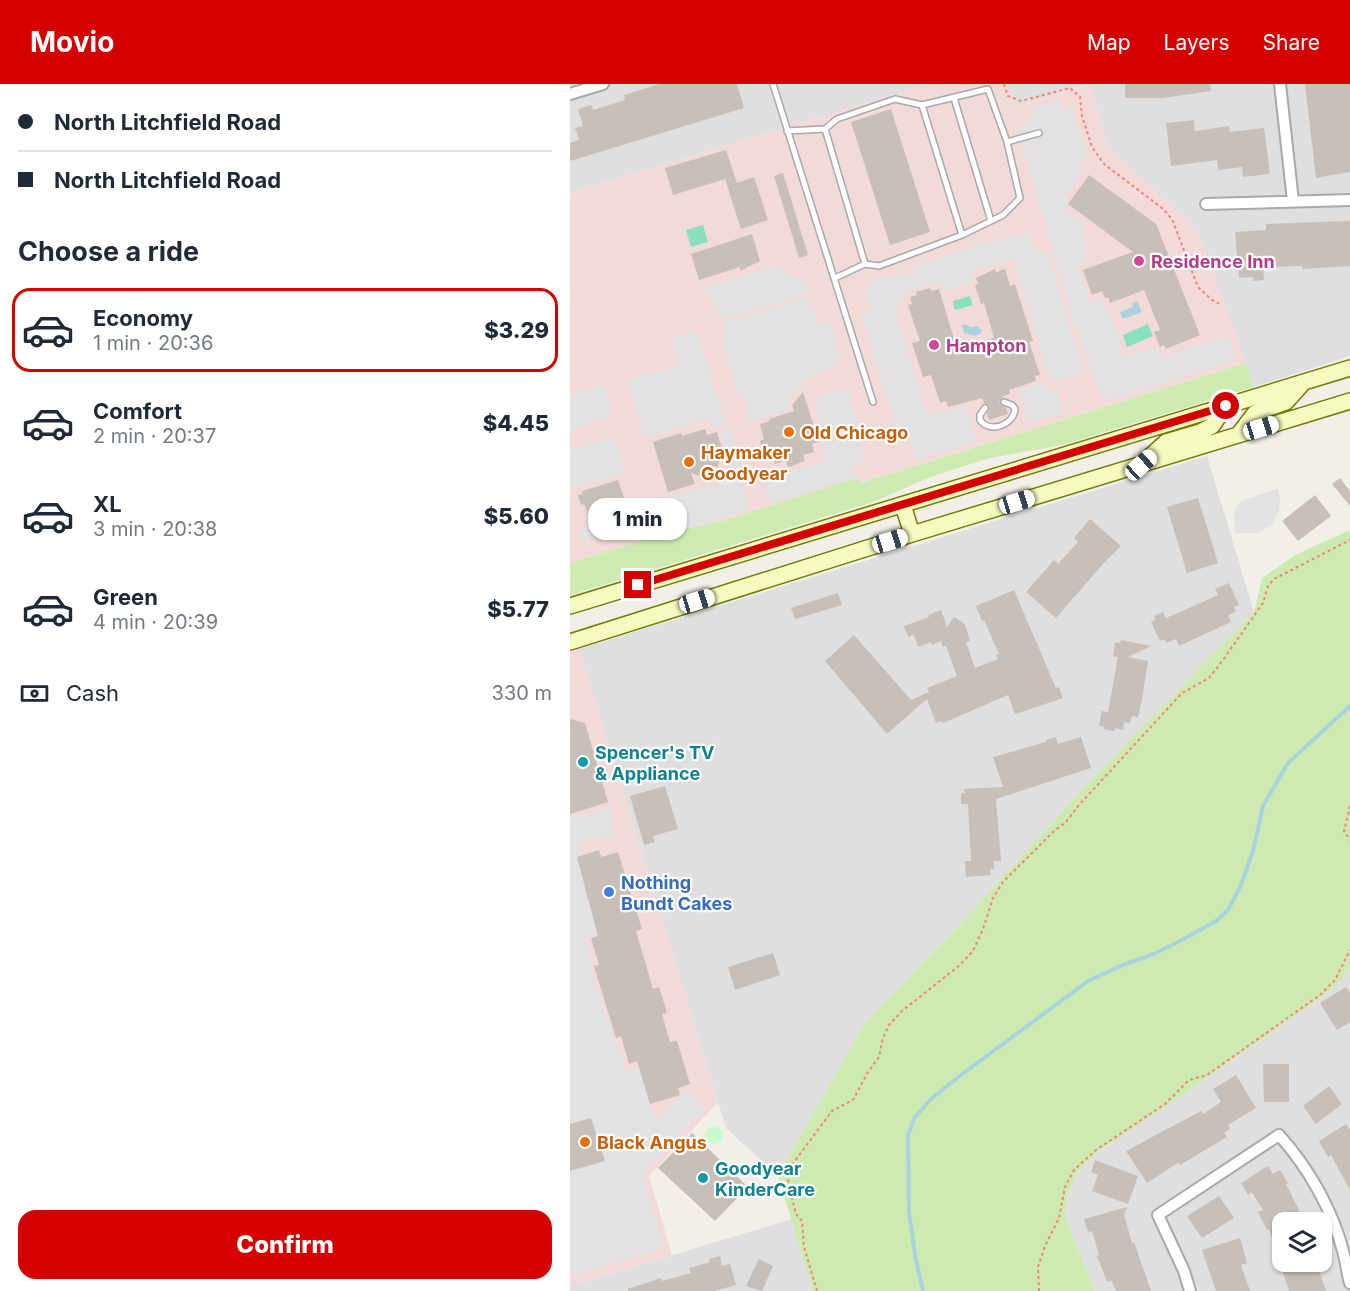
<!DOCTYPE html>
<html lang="en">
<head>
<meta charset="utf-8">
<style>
  :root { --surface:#fff; --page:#f2f2f3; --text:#1f2937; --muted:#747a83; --line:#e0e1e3; --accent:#d40000 }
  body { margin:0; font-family:Inter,sans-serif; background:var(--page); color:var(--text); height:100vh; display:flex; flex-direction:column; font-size:22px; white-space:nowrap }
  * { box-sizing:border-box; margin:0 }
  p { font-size:20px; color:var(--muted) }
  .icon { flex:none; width:33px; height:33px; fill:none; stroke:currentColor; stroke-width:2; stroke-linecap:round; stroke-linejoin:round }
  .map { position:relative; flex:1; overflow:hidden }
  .details { display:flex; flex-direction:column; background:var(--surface); width:570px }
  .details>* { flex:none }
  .top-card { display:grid; align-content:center; height:132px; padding:0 18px; background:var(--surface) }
  .buttons { position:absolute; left:702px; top:1128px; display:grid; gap:12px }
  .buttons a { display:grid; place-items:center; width:60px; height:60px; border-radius:12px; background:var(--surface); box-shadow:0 2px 4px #0004; font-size:30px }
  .end { position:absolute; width:27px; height:27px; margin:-14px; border:8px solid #d40000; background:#fff; box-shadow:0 0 0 3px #fff }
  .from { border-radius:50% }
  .bubble { position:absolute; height:42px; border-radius:18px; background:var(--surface); box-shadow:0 2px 4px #0004; font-size:20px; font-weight:800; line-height:42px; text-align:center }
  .car { position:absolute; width:18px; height:36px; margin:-18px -9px; border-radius:8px; box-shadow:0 0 4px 2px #0007; background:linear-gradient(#fff 24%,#345 0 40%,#fff 0 76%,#345 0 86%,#fff 0) }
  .top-card b { display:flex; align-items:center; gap:21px; height:57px; font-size:22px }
  .top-card b+b { border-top:2px solid var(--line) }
  .top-card i { width:15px; height:15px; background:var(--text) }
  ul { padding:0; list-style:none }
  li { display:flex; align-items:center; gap:18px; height:84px; margin:0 12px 9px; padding:0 6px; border:3px solid transparent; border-radius:18px }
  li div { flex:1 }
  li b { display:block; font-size:22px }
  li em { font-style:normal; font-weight:800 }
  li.current { border-color:var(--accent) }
  li>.icon { width:54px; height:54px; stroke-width:1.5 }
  h2 { padding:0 18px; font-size:27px; line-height:72px }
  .pay { display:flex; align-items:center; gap:15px; height:66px; padding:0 18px; font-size:22px }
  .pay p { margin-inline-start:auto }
  .cta { display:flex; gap:12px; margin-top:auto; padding:12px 18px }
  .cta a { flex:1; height:69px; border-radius:18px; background:var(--accent); color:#fff; font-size:24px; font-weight:800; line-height:69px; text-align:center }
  header { display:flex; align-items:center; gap:36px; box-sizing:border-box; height:84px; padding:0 30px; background:var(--accent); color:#fff }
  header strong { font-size:28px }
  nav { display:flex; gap:33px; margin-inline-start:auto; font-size:21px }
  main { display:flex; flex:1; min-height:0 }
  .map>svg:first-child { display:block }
  .residential { fill:#e0dfdf; fill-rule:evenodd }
  .commercial { fill:#f2dad9 }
  .grass { fill:#cdebb0 }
  .park { fill:#c8facc }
  .pitch { fill:#88e0be }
  .parking { fill:#e2e2e2 }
  .water { fill:#aad3df }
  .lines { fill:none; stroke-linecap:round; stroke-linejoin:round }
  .stream { stroke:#aad3df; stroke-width:4 }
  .building { fill:#c7bfb8 }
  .service-casing { stroke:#a9a9a9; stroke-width:8 }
  .minor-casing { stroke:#a9a9a9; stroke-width:14 }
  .secondary-casing { stroke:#707d05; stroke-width:18 }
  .path { stroke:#fa8072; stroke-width:2; stroke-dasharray:3 3; stroke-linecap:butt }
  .service { stroke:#fff; stroke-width:5 }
  .minor { stroke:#fff; stroke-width:10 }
  .secondary { stroke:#f7fabf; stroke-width:15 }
  .route { stroke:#d40000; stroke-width:8 }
  .hotel-dot { fill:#d1479c; stroke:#fff; stroke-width:2 }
  .food-dot { fill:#e8710a; stroke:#fff; stroke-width:2 }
  .culture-dot { fill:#0f9aa8; stroke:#fff; stroke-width:2 }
  .shop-dot { fill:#3f7fe0; stroke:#fff; stroke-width:2 }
  .labels { text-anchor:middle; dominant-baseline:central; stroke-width:4.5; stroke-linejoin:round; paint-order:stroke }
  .hotel-label { font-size:18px; font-weight:bold; fill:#b23c85; stroke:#fff; text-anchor:start }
  .food-label { font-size:18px; font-weight:bold; fill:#c56008; stroke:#fff; text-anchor:start }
  .culture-label { font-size:18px; font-weight:bold; fill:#0d838f; stroke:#fff; text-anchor:start }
  .shop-label { font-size:18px; font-weight:bold; fill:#366cbe; stroke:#fff; text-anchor:start }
</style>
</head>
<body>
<header>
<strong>Movio</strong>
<nav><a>Map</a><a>Layers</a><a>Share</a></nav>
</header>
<main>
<section class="details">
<div class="top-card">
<b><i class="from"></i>North Litchfield Road</b>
<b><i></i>North Litchfield Road</b>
</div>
<h2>Choose a ride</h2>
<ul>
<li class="current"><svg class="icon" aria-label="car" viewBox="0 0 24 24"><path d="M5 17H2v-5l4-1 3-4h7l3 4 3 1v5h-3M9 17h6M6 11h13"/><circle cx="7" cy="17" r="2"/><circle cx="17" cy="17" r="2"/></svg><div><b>Economy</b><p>1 min · 20:36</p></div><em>$3.29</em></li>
<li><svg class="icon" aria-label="car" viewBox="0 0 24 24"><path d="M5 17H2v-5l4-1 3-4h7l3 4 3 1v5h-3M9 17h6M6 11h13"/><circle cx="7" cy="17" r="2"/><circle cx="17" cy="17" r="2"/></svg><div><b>Comfort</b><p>2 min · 20:37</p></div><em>$4.45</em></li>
<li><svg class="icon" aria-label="car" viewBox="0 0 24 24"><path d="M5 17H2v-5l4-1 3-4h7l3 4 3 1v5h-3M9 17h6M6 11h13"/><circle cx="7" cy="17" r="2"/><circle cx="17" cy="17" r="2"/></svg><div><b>XL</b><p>3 min · 20:38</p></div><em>$5.60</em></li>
<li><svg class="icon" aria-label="car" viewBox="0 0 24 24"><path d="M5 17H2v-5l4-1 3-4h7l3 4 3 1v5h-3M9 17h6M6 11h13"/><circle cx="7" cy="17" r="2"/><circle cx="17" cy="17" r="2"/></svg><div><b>Green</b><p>4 min · 20:39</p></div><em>$5.77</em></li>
</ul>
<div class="pay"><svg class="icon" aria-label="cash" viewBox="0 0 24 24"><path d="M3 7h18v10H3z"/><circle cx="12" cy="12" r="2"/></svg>Cash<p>330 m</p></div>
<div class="cta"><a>Confirm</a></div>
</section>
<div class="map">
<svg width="780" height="1207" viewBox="0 0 780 1207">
  <rect width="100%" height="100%" fill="#f2efe9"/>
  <path class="residential" d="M0,0H357L0,109Z
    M436,0H518L445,23Z
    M520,0H780V272L684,303L627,146L538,63Z
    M637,372L684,528L517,700L392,838L293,941L208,1092L156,1044L9,565Z
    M780,884V1207H525L495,1133L498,1112L507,1089L526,1069L604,1017L766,903ZM712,1138H752V1178H712Z
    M222,1135L243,1207H0V1202Z"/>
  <path class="commercial" d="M357,0H436L446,23L520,0L538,63L627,146L676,279L289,399L287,394L149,438L103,447L0,479V109Z
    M9,565L148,1018L79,1092L102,1171L0,1202V568Z"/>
  <path class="grass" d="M676,279L684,303L492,361L420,374L363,392L303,418L0,511V479L103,447L149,438L287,394L290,399Z
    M780,446V884L766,903L604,1017L526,1069L507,1089L498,1112L495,1133L525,1207H243L208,1092L293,941L392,838L517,700L684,528L692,494L725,471Z"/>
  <path class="park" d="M135 1051a9 9 0 1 1 18 0a9 9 0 1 1-18 0Z"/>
  <path class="pitch" d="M133,141L138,158L121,163L116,146Z
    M400,212L403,221L385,226L383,217Z
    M578,240L583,252L557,263L553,251Z"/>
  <path class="parking" d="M491,16L494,27L502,24L517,73L509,76L513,92L507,94L495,111L501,135H513L517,177L507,179L520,219L531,216L546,247L554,273L588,263L592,273L658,252L665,276L534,317L519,281L509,249L505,244L452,59H450L445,47L452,44L463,32L461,25Z
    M459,148L462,157L470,169L476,167L514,288L481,298L443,175L400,188L403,199L372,208L369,198L332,209L335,219L324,223L358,333L395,322L406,358L346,376L336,344L327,347L291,230L301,227L295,206L298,199L331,190L345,193L342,182Z
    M210,180L212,189L235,198L239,209L154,235L151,226L137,213L134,204Z
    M239,213L249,242L260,239L271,278L239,294L218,315L221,325L181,337L175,314L169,311L155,267L154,248L151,239Z
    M126,246L156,341L144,345L140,333L75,354L57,297L109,280L101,254Z
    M474,298L477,308L486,305L493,328L459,339L449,306Z
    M34,300L43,332L0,346V310Z
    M279,306L294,377L281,381L285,394L202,419L195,396L257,376L245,313Z
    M161,344L173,383L163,387L150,347Z
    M44,353L56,388L0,405V367Z
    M169,393L179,425L141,438L108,445L106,436H102L97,412L125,406Z
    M708,404L710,413L709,428L701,441L689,449H665L664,428L670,418Z
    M63,429L67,441L13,458L9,446Z
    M39,724L43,735L42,750L8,759L12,771L7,774L28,852L18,855L22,885L31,918L56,988L69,985L86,1038L116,1006L135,1025L73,1091L93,1162L86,1164L84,1167L0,1192V735Z"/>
  <path class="water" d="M567,217L572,228L553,235L550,228L563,223L562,219Z
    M395,240L401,243L407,242L412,246L410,250L405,252L394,249L392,242Z"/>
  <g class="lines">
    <path class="stream" d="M353,1207L345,1171L339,1128L338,1051L345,1033L361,1015L387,994L518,897L553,881L584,870L612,856L646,837L658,826L671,801L683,767L693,722L718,679L780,622"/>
  </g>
  <path class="building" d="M90,0H167L174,24L0,77V59L9,56L5,44L13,42L8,25L21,21L23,26L55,16L54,11Z
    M555,0H640L641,7L593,14H555Z
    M735,0H780V88L746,94Z
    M321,25L360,148L320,161L281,38Z
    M624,36L625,47L659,42L660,48L694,44L700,90L673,93L672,83L648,86L647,76L601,82L596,39Z
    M156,66L167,99L184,93L198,136L171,145L155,95L103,111L95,84Z
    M213,89L238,171L229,174L204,92Z
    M519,91L586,140L630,251L596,265L594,261L590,263L584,248L590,246L574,206L540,219L538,213L535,214L532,207L522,211L513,186L563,168L498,120Z
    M780,137V182L732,185V182L693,183L694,196L683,197V193L669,194L665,148L696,146V140Z
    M182,150L190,177L170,187V183L129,196L121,170Z
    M425,185L426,188L435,185L440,202L445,200L463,257L459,258L470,291L465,292L466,297L439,306L440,310L433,312L429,318L431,321L436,324L438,330L419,336L417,329L420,323L414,319L412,314L378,323L376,317L370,319L361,291L353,293L342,259L350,257L338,221L342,220L340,213L347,211L346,208L360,204L361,207L369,205L387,265L424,254L414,219L411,220L405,201L408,200L406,194Z
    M233,308L249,358L242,360L244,368L233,371L235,377L218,383L216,376L205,380L200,365L193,367L190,357L194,355L190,340L200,337L199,335L224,327L222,321Z
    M135,345L137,351L147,348L153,368L147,383L144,382L139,395L121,389L125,400L98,408L83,358L111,349L112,352Z
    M770,394L780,407V422L762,400Z
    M48,396L55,417L49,419L51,424L31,430L30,426L18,430L14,420L11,421L8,411L13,410L12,407Z
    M745,411L761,432L728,457L712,437Z
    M628,414L648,479L617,489L597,423Z
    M520,435L551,462L532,481L486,534L456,508L484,476L488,480L508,458L504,454Z
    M659,499L669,521L664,523L666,528L658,531L661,538L609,562L606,555L596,559L594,555L590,557L581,538L585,536L584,532L593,528L596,534L608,529L648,511L645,505Z
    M444,506L486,604L489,603L493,614L445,630L438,611L373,639L372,637L366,639L357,615L317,650L255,577L284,551L341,616L359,608L357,604L387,592L376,562L373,563L371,557L362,561L361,558L348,563L344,551L338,553L334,542L359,533L358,531L371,526L377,543L384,533L395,540L400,557L396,558L405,584L428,575L426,571L429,570L414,536L412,537L406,522Z
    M268,509L272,521L225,535L221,524Z
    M551,556L581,562L558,573L578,577L572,615L568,633L562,632L560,639L554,638L553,646L545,644L544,647L534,645L535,643L529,642L532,627L538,628L548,573L543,572L545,558L550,559Z
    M0,635L15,639L38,718L0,730Z
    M486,653L488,660L511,653L521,684L426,715L431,777H424V785H420L421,791L396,793L395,777H401L398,720H391V709H395L394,705L433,703L423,673L476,658V656Z
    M95,702L108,745L83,752L85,758L74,761L60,712Z
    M29,766L31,773L48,768L72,845L66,847L83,905L89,903L97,929L92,930L100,958L107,957L120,1000L108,1004L110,1011L80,1020L67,977L59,980L51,952L46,954L24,882L29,881L21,854L28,852L7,773Z
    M203,869L210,891L165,906L158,883Z
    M776,903L780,909V938L767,946L750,919Z
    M693,980H719V1018H694Z
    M666,991L686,1024L658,1041L660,1045L654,1049L657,1053L610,1081L609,1078L577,1099L556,1067L631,1027L633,1030L651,1018L643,1005Z
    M759,1002L772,1020L746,1040L733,1022Z
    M21,1034L35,1077L0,1087V1040Z
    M776,1040L780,1046V1106L761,1071L758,1073L749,1057Z
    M122,1049L178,1103L145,1137L88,1084Z
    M525,1076L568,1092L558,1120L522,1107L528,1091L521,1088Z
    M698,1082L703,1090L710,1086L718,1099L716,1100L735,1138H712V1178H746L756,1207H719L699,1145L697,1146L688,1128L693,1126L682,1108L678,1111L671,1099Z
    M649,1112L664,1134L632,1154L617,1132Z
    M557,1123L554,1131L562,1159L564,1158L581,1207H546L541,1196L537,1198L527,1172L529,1171L522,1147L518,1148L514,1135Z
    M670,1154L677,1179L671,1181L680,1207H646L632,1166Z
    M150,1172L152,1182L160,1180L166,1201L144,1207H58V1205L91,1194L92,1197L121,1189L119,1184L140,1178L139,1175Z
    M189,1175L203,1182L192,1207L176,1202Z"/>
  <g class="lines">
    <defs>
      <path id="service" d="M203,0L303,318
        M384,14L421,137
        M352,21L392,151
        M217,47L255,45
        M437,58L450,114L433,131L421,137L392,151L309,182L295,180L255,45L267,35L325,15L352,21L418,5L437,58L469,49
        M265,194L295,180
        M415,324L410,331V336C420,350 444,341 445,325L442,321L434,318"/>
      <path id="minor" d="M710,0L723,117
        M0,10L33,0
        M636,120L780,116
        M620,1207L614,1187L588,1131L709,1051C738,1083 762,1125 773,1167C776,1178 777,1189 780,1199"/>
      <path id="secondary" d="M668,351L685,329L716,318L734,298
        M575,377L596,358L630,348L642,342L656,322
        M333,421L342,450
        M0,522L780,284
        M0,558L342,450L780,317"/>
    </defs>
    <use href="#service" class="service-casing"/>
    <use href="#minor" class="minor-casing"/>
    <use href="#secondary" class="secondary-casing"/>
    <path class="path" d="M434,0L438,12L451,17L500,4L510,13L512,32L522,63L534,80L592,124L602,135L628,203L642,216L650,220
      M780,722L774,747L780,756
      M247,1207L234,1163L232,1137L226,1130L218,1098L221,1082L262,1027L283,1016L298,988L309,973L313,954L319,941L332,927L390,881L403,867L413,845L423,814L433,798L483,748L496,738L509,721L612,609L639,594L648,583L693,519L698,502L704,495L780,456
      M469,1207L468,1183L475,1162L489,1134L495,1103L504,1086L526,1066L595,1020L619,996L637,991L750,911L765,896L780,866"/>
    <use href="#service" class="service"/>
    <use href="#minor" class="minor"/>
    <use href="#secondary" class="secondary"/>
  </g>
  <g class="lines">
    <path class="route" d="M68,501L656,322"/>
  </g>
  <g class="hotel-dot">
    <circle cx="569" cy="177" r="6"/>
    <circle cx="364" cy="261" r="6"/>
  </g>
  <g class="food-dot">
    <circle cx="219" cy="348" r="6"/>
    <circle cx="119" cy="378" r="6"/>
    <circle cx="15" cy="1058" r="6"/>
  </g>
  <g class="culture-dot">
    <circle cx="13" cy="678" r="6"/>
    <circle cx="133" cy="1094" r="6"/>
  </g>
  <circle class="shop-dot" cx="39" cy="808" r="6"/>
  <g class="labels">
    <g class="hotel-label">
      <text x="581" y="177">Residence Inn</text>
      <text x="376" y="261">Hampton</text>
    </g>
    <g class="food-label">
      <text x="231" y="348">Old Chicago</text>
      <text x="131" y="368">Haymaker<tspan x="131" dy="21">Goodyear</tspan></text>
      <text x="27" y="1058">Black Angus</text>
    </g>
    <g class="culture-label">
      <text x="25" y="668">Spencer's TV<tspan x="25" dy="21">&amp; Appliance</tspan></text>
      <text x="145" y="1084">Goodyear<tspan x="145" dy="21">KinderCare</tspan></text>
    </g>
    <g class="shop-label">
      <text x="51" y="798">Nothing<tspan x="51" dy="21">Bundt Cakes</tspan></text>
    </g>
  </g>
</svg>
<div class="buttons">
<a><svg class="icon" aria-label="layers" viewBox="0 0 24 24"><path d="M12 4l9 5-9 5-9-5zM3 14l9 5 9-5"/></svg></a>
</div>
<i class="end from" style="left:656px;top:322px"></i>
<i class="end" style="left:68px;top:501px"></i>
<div class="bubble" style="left:18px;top:414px;width:99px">1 min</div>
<i class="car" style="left:691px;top:344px;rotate:73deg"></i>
<i class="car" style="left:571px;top:381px;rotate:48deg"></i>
<i class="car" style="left:447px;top:418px;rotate:73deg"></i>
<i class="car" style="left:320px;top:457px;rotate:73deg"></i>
<i class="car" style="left:127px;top:517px;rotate:73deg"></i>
</div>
</main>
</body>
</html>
